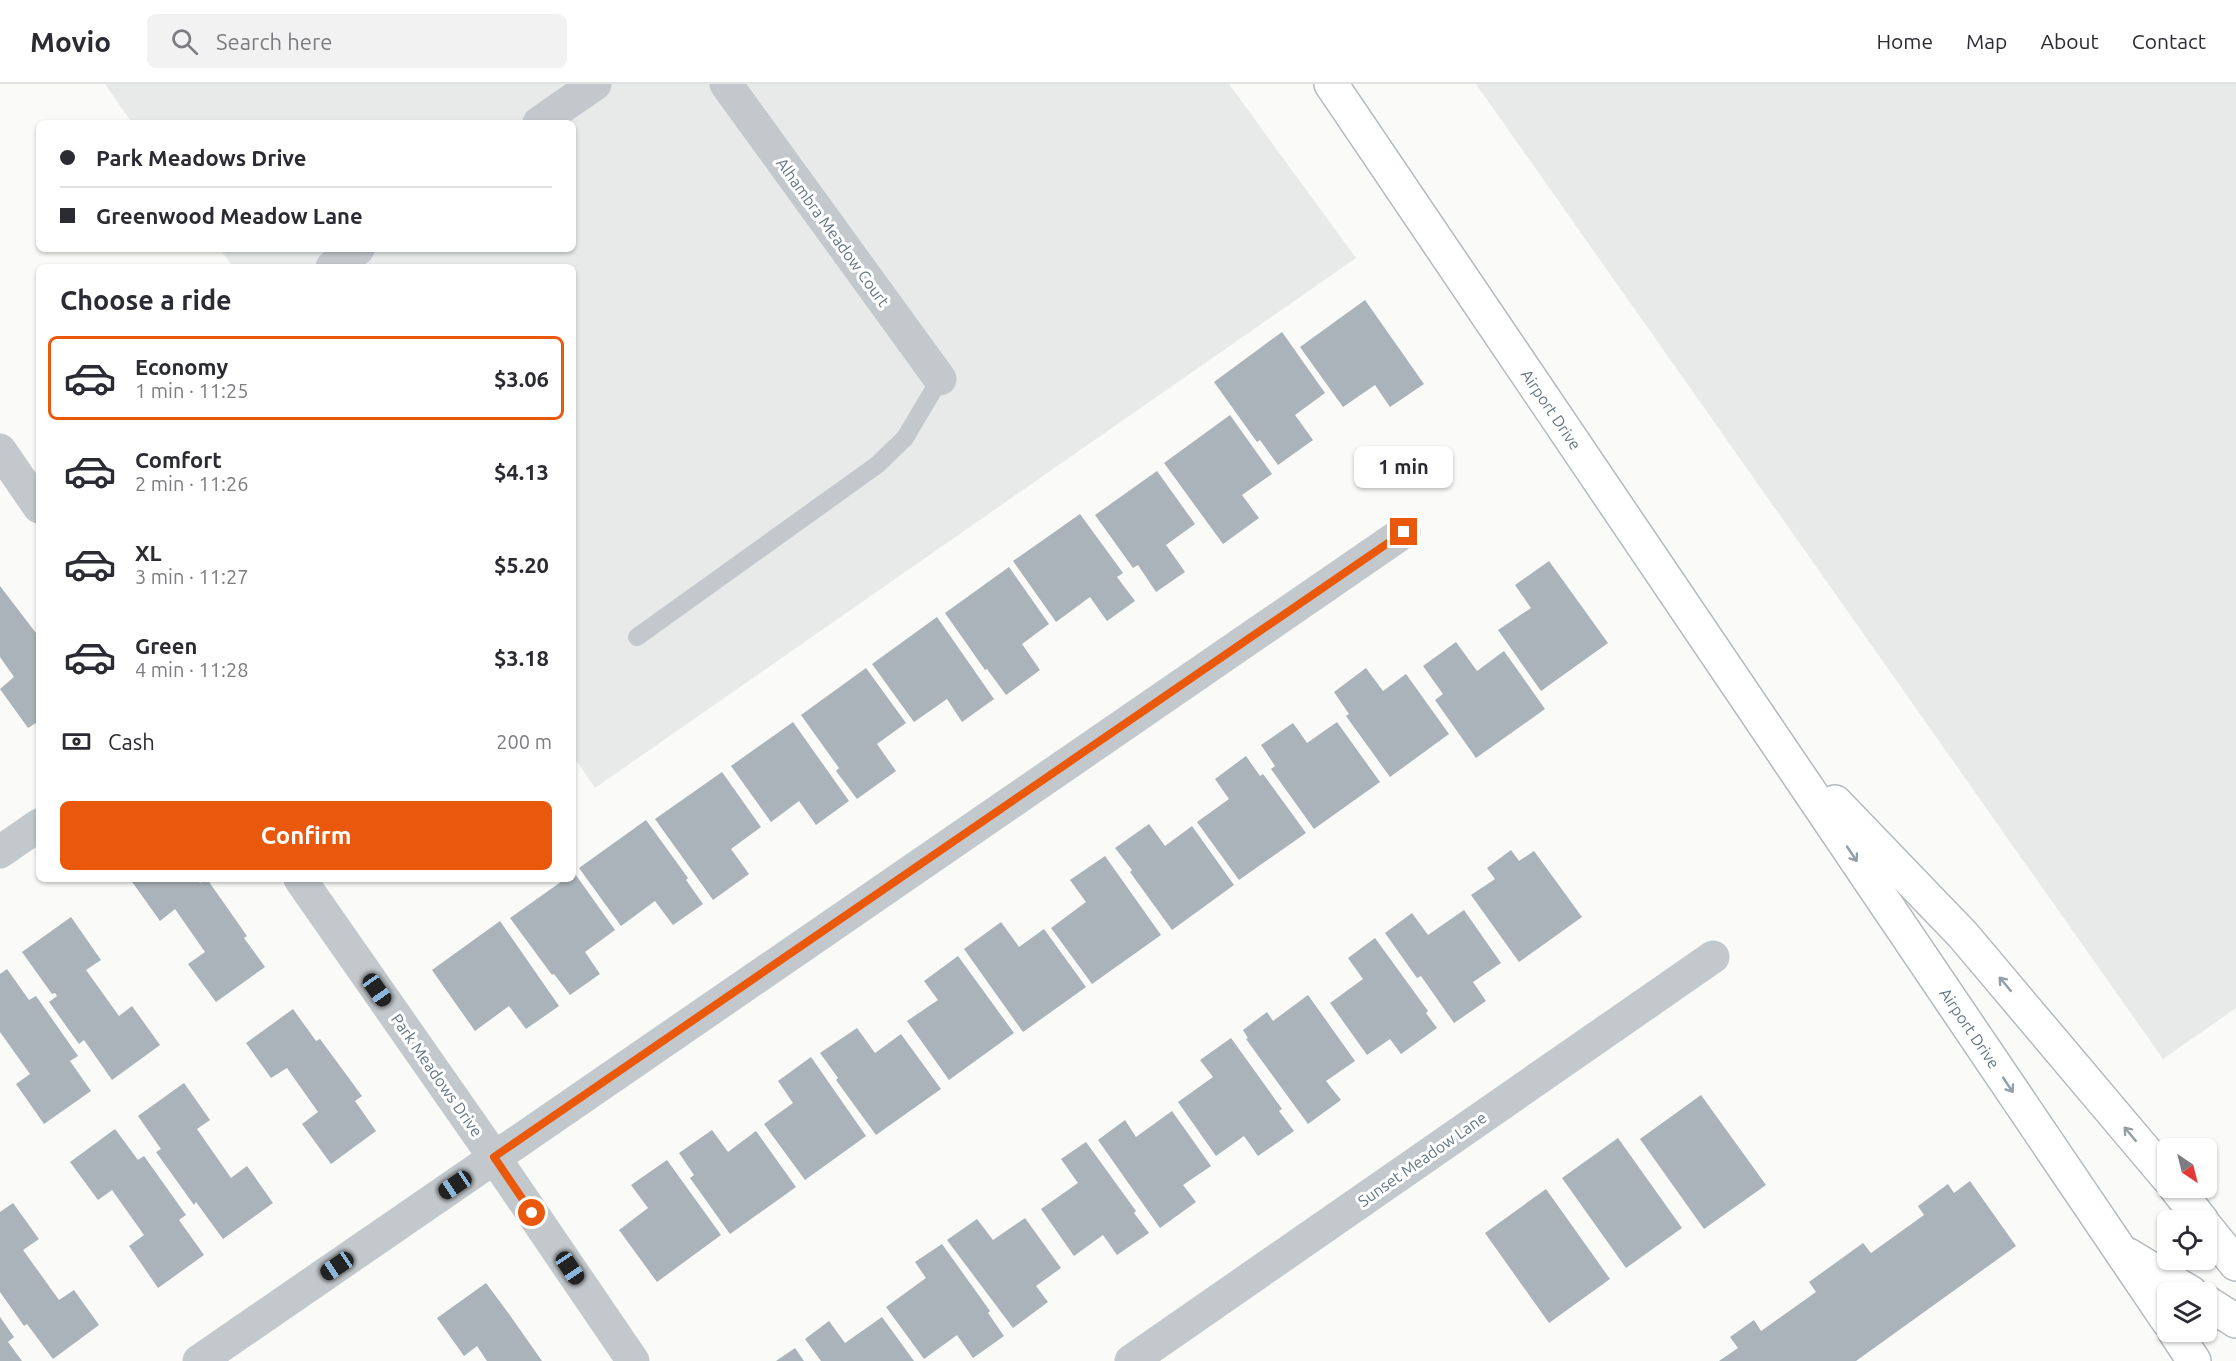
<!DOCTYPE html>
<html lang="en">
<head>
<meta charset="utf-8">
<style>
  :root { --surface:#fff; --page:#f2f2f3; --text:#2b2b33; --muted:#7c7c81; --line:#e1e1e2; --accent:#ea580c }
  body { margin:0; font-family:Ubuntu,sans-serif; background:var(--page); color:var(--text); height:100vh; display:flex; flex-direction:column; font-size:22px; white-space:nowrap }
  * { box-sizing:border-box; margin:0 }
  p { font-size:20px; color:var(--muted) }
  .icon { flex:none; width:33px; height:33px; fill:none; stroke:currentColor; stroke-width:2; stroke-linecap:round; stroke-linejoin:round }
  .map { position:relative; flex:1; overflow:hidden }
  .sheet { position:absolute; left:36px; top:180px; width:540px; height:618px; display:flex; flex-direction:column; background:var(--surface); border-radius:9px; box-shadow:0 2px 4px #0004 }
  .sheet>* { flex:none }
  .top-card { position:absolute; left:36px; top:36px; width:540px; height:132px; border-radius:9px; box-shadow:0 2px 4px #0004; display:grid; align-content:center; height:132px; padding:0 24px; background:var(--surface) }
  .needle { width:39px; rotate:145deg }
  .controls { position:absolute; left:2157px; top:1054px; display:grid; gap:12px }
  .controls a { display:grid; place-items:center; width:60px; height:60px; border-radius:9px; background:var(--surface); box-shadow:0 2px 4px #0004; font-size:30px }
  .end { position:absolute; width:27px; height:27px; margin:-14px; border:8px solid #ea580c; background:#fff; box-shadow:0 0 0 3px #fff }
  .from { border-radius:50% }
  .bubble { position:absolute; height:42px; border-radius:9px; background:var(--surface); box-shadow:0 2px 4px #0004; font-size:20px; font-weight:700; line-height:42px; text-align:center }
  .car { position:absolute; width:18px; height:36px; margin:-18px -9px; border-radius:8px; box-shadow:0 0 4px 2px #0007; background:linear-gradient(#222 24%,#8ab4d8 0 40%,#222 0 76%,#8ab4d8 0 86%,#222 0) }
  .top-card b { display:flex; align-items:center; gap:21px; height:57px; font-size:22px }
  .top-card b+b { border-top:2px solid var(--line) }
  .top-card i { width:15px; height:15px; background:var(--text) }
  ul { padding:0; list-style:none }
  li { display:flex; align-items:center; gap:18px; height:84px; margin:0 12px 9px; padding:0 12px; border:3px solid transparent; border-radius:9px }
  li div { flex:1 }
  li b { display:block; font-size:22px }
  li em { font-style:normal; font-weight:700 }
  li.selected { border-color:var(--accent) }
  li>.icon { width:54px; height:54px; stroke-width:1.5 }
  h2 { padding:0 24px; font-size:27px; line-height:72px }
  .pay { display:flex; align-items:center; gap:15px; height:66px; padding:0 24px; font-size:22px }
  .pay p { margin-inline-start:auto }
  .action { display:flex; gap:12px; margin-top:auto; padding:12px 24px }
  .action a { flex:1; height:69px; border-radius:9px; background:var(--accent); color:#fff; font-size:24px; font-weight:700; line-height:69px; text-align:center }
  header { display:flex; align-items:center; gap:36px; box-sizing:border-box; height:84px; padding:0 30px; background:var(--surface); border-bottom:2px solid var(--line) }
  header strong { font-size:28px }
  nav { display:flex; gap:33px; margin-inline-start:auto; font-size:21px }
  .search { width:420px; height:54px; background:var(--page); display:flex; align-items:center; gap:15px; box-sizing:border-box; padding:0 21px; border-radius:9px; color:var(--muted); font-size:22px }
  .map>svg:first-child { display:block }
  .built { fill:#e8e9e9 }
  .building { fill:#aab3b9 }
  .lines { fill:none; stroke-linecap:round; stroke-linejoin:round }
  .secondary-casing { stroke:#b3babf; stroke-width:36 }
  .service { stroke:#c3c8cc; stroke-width:18 }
  .minor { stroke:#c3c8cc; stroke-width:33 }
  .secondary { stroke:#fff; stroke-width:33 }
  .oneway { stroke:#939fa8 }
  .route { stroke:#ea580c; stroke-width:8 }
  .labels { text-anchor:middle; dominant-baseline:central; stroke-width:6; stroke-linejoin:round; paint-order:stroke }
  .street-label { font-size:16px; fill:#657683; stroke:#fff }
</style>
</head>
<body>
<header>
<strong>Movio</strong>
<div class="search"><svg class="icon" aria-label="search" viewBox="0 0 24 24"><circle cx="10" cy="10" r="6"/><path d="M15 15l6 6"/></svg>Search here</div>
<nav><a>Home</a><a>Map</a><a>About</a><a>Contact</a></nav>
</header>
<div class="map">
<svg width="2236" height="1277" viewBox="0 0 2236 1277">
  <rect width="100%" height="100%" fill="#fafaf8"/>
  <path class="built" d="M105,0H1229L1356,174L595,704L573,672V183H233L220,165H573V39H132Z
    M1476,0H2236V924L2163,975Z"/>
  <path class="building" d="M1365,216L1424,300L1390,323L1375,301L1343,323L1300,263Z
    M1282,248L1325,309L1295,331L1313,356L1278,381L1260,356L1257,358L1214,298Z
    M1230,331L1272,390L1242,411L1259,434L1223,460L1164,379Z
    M1157,387L1195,440L1166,461L1185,488L1156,508L1138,481L1133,484L1095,431Z
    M1080,430L1123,489L1117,493L1135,517L1107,537L1090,513L1056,538L1013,477Z
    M1549,477L1608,559L1541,607L1498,546L1531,524L1515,501Z
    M1009,483L1049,540L1022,560L1040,586L1006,611L987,585L985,586L945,529Z
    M0,502L39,553V637L28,644L0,605L14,593L0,573Z
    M937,533L994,615L962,638L947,615L914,638L872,580Z
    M1456,558L1477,587L1504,567L1545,625L1476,674L1435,616L1443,610L1423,582Z
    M866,584L906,639L877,660L896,687L857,715L836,687L839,684L801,631Z
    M1366,584L1383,607L1406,590L1449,650L1390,693L1346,632L1349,630L1334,608Z
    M793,638L849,717L816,741L799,717L771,738L731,682Z
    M1337,638L1380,698L1314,745L1271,685L1275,682L1261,661L1293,639L1307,659Z
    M1246,672L1260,692L1263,690L1306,749L1239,796L1197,738L1229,715L1215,695Z
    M722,688L761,743L731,765L749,790L713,816L655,735Z
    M646,736L688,794L686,796L703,820L673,841L655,817L621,842L579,784Z
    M1149,740L1165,762L1192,742L1234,801L1172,846L1130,788L1132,786L1115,764Z
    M1511,766L1519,777L1534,767L1582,833L1519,878L1471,811L1495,795L1487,784Z
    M1105,772L1161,851L1092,900L1051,844L1086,818L1070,796Z
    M573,787L615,846L585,868L600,890L570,911L554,890L552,891L510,834L565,795H573Z
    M130,795H197L200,799L207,795L247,852L244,854L265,883L216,918L188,880L205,868L175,825L160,837Z
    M1464,826L1501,879L1473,898L1486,917L1454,939L1421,892L1417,894L1385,849L1412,829L1428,851Z
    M71,833L101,876L86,886L119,932L132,922L160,961L112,996L84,956L79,960L49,918L57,912L55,909L52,910L22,868Z
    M500,837L559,922L526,945L509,922L475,947L432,886Z
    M1001,838L1019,863L1044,845L1086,903L1023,948L964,865Z
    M1375,854L1428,927L1426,929L1437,944L1401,970L1390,955L1367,971L1330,919L1363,895L1348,874Z
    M958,872L1014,949L949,996L907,937L938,916L924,897Z
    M7,885L29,916L36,912L78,972L70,977L91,1007L44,1040L16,1000L30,990L0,948V890Z
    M1308,911L1355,977L1326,997L1341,1016L1308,1040L1246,955L1248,954L1243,946L1267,928L1273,937Z
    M293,925L316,957L320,955L362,1012L355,1017L376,1047L331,1080L302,1040L318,1028L287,984L271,994L246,959Z
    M857,944L875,969L901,950L941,1005L876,1051L836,996L838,994L820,969Z
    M1231,954L1282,1025L1279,1027L1294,1047L1258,1072L1244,1052L1216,1072L1178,1018L1213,993L1200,976Z
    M811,973L866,1052L805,1096L764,1040L793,1019L778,997Z
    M184,999L210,1036L197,1045L231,1094L247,1082L273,1119L223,1155L196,1118L194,1121L156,1068L161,1065L138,1032Z
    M1701,1011L1766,1101L1704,1145L1640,1055Z
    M1172,1027L1211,1082L1183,1101L1196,1118L1160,1144L1098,1056L1125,1036L1136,1053Z
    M115,1045L138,1076L144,1072L186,1131L179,1136L204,1171L158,1204L129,1162L144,1151L112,1106L98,1116L70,1078Z
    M712,1046L728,1068L756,1047L796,1103L730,1150L690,1094L694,1091L679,1069Z
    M1618,1054L1682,1144L1626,1184L1562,1094Z
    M1086,1058L1136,1127L1134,1129L1149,1149L1117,1171L1103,1151L1074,1172L1041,1125L1078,1099L1061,1075Z
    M667,1076L721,1151L657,1198L619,1146L648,1124L631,1101Z
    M1970,1097L2016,1162L1856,1277H1719L1738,1264L1730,1253L1754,1236L1761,1247L1816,1208L1809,1198L1863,1159L1871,1169L1924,1131L1918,1122L1948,1100L1954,1109Z
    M1546,1105L1610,1195L1549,1239L1485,1149Z
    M13,1119L39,1155L23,1166L59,1216L74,1206L99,1241L53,1275L27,1240L24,1242L0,1208V1128Z
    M1025,1134L1061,1184L1036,1202L1048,1218L1013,1244L947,1156L977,1135L993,1156Z
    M942,1160L990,1227L988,1229L1004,1252L973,1274L957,1251L924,1275L886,1223L926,1194L915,1178Z
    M486,1199L509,1230L542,1277H487L477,1262L464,1272L437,1234Z
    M0,1233L14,1253L8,1258L22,1277H0Z
    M882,1233L914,1277H821L805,1255L829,1237L845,1259Z
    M795,1264L804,1277H776Z"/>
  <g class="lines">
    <defs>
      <g id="secondary">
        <path id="s1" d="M1331,0L2168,1237"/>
        <path d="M1835,718L1963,851L2168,1094"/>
        <path d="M2176,1104L2202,1137"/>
        <path d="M2206,1143L2236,1180"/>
        <path d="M2128,1171L2191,1209"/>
        <path d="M2206,1218L2236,1237"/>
        <path d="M2175,1248L2194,1277"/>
      </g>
    </defs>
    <use href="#secondary" class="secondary-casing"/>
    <path class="service" d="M637,553L877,381L905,354L940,295"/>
    <path class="minor" d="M726,0L940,295
      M539,39L595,0
      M332,183L358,165
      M0,366L39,423
      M0,768L39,741
      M300,795L494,1073L633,1277
      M199,1277L1404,448
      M1131,1277L1713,873"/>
    <use href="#secondary" class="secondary"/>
  </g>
  <defs><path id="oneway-shaft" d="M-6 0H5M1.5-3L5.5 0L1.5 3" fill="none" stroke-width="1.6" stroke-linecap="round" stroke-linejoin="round" transform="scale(1.5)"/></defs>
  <g class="oneway">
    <use href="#oneway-shaft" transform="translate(1852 770) rotate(56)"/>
    <use href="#oneway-shaft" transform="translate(2005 900) rotate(-130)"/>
    <use href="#oneway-shaft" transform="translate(2008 1001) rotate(56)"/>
    <use href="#oneway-shaft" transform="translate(2130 1050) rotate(-130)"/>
  </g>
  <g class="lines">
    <path class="route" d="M532,1129L494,1073L1404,448"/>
  </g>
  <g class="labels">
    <g class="street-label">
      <text transform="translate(833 148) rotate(54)">Alhambra Meadow Court</text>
      <text stroke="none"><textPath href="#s1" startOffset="393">Airport Drive</textPath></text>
      <text stroke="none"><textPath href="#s1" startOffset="1140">Airport Drive</textPath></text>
      <text transform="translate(437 991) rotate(55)">Park Meadows Drive</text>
      <text transform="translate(1422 1075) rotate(-35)">Sunset Meadow Lane</text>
    </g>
  </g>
</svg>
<div class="controls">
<a><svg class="needle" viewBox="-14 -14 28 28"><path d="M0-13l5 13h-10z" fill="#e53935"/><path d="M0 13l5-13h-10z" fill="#7c7c81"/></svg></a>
<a><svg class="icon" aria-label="locate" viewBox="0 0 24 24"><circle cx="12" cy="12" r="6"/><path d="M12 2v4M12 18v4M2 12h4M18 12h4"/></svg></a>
<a><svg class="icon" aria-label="layers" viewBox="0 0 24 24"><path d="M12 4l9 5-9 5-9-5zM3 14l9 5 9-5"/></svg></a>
</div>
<i class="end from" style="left:532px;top:1129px"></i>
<i class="end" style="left:1404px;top:448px"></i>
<div class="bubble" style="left:1354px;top:362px;width:99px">1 min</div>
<i class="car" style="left:377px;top:906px;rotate:145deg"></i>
<i class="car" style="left:455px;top:1101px;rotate:236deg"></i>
<i class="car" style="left:337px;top:1182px;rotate:236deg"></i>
<i class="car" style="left:570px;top:1184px;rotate:146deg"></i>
<div class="top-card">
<b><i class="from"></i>Park Meadows Drive</b>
<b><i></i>Greenwood Meadow Lane</b>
</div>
<section class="sheet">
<h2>Choose a ride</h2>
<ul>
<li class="selected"><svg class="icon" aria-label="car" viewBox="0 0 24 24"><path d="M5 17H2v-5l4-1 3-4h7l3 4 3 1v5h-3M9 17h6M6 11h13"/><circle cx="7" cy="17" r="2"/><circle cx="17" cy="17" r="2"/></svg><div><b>Economy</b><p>1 min · 11:25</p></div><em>$3.06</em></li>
<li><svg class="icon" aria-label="car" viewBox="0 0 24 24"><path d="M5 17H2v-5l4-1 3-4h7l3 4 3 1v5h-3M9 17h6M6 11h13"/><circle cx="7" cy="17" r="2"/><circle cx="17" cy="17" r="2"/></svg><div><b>Comfort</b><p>2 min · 11:26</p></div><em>$4.13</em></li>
<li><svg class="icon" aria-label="car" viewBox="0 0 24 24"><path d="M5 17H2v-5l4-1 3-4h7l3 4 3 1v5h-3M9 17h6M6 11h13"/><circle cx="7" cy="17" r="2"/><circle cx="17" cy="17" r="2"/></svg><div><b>XL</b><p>3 min · 11:27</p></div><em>$5.20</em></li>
<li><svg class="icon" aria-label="car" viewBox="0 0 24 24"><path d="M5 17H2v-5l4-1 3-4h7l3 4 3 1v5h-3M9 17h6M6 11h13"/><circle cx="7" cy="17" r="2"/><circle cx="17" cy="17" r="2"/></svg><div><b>Green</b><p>4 min · 11:28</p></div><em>$3.18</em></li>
</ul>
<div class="pay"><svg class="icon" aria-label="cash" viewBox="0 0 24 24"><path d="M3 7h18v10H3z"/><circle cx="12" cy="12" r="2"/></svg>Cash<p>200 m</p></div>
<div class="action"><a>Confirm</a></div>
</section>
</div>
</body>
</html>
